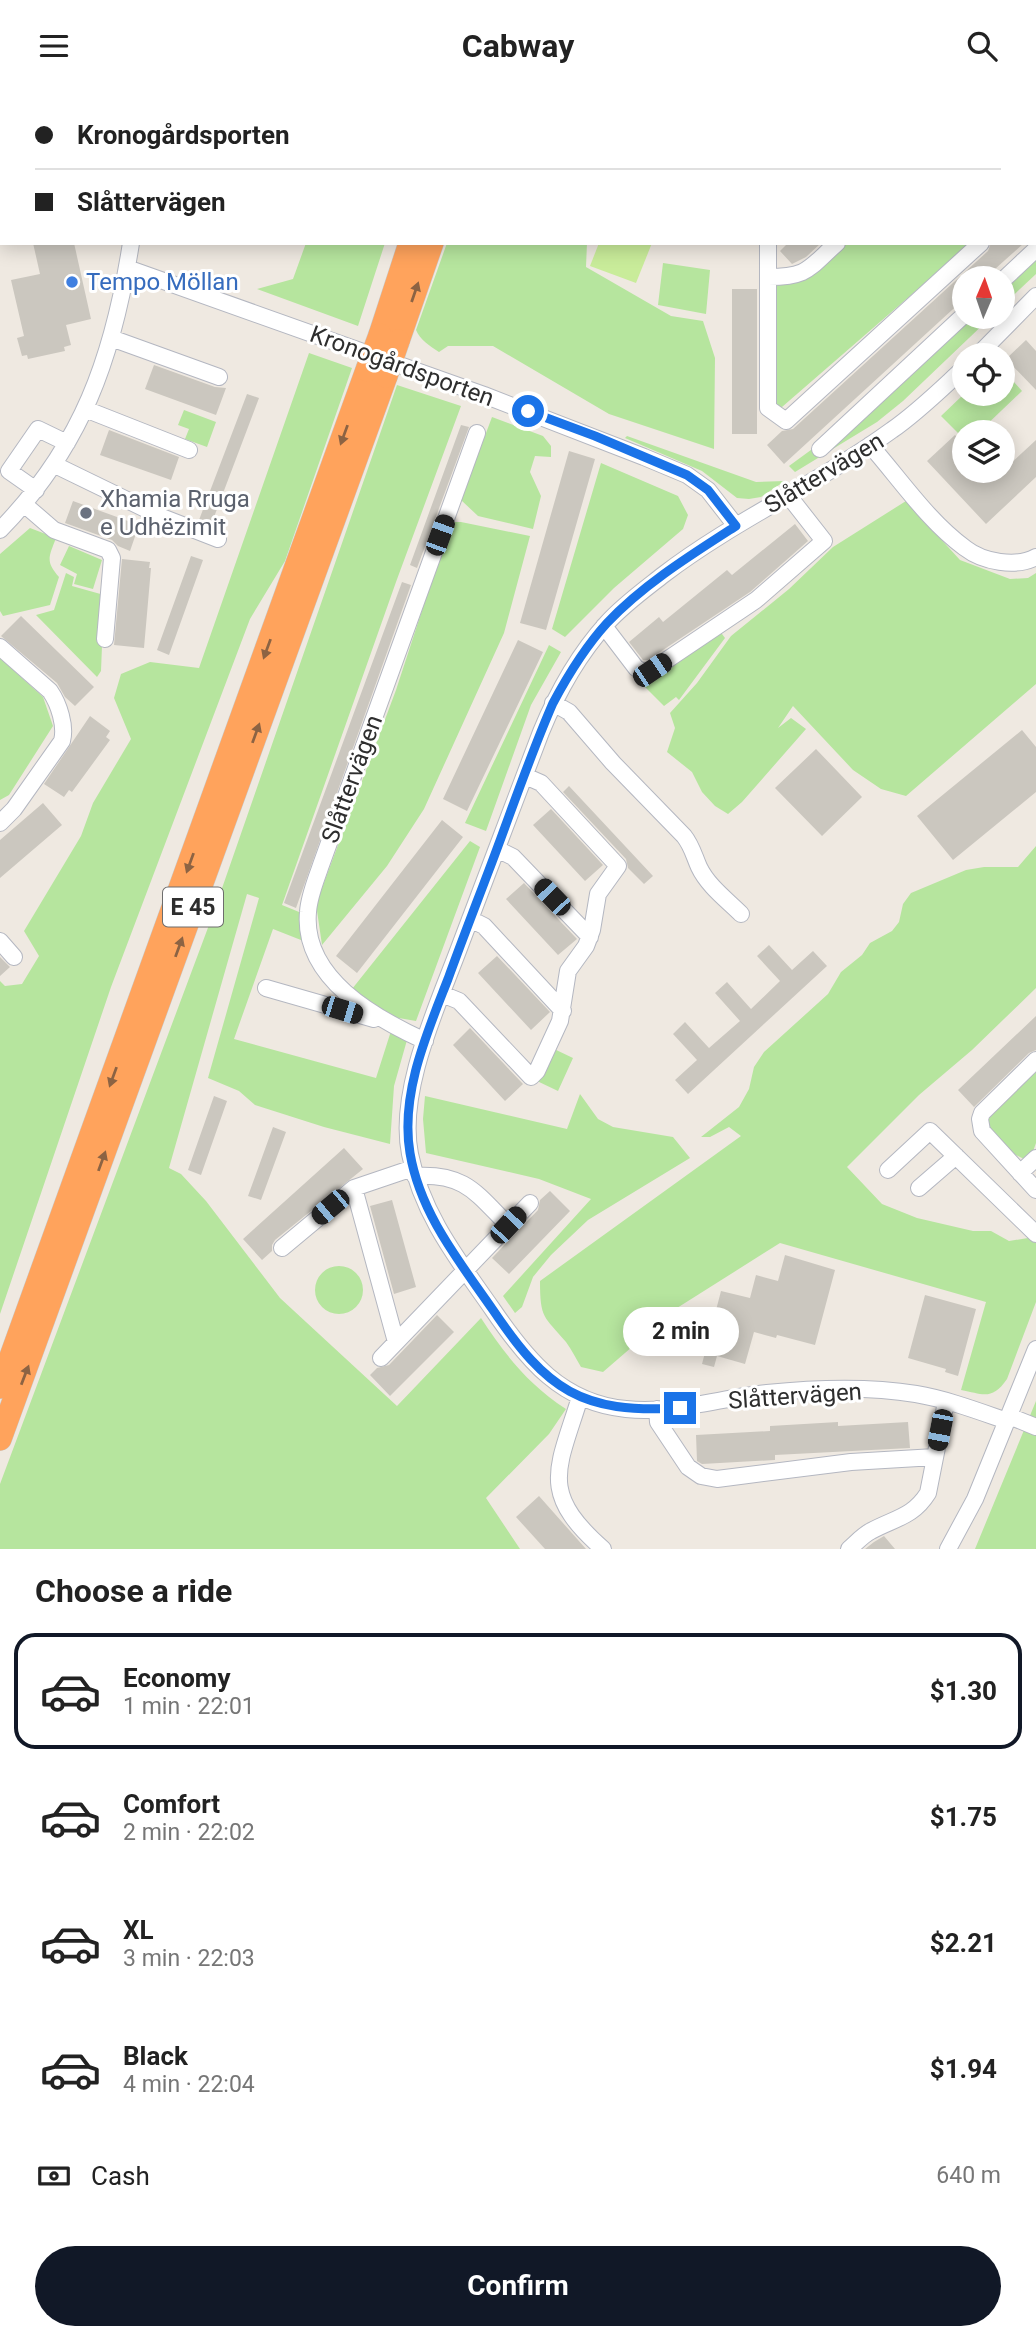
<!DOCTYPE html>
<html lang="en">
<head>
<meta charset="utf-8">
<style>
  :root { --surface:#fff; --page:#f2f2f2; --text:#222; --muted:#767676; --line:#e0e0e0; --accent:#111827 }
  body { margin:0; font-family:Roboto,sans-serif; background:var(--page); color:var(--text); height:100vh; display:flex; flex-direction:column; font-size:26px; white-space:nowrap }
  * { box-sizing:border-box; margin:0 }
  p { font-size:23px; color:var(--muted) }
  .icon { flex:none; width:38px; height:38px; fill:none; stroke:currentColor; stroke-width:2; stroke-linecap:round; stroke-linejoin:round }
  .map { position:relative; height:1458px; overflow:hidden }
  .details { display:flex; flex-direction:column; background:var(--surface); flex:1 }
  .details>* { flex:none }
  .guide { position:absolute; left:0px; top:0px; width:1036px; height:154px; box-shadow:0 4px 18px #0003; display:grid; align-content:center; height:154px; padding:0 35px; background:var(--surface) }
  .needle { width:46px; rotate:2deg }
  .fabs { position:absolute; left:952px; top:175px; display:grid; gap:14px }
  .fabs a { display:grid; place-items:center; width:63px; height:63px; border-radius:50%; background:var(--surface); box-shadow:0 4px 18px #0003; font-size:35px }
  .end { position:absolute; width:32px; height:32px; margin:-16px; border:9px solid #1a73e8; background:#fff; box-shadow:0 0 0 4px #fff }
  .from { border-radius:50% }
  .bubble { position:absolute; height:49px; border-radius:24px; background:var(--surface); box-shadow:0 4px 18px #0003; font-size:23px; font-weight:700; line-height:49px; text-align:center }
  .car { position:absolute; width:21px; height:42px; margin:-21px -10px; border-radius:9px; box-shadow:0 0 5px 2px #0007; background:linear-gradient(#222 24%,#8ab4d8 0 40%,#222 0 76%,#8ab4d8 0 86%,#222 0) }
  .guide b { display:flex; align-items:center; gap:24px; height:66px; font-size:26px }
  .guide b+b { border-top:2px solid var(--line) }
  .guide i { width:18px; height:18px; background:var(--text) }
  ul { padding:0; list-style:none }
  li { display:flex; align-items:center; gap:21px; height:116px; margin:0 14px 10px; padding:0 21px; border:4px solid transparent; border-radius:21px }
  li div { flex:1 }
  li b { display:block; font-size:26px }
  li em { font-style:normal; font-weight:700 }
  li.active { border-color:var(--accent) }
  li>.icon { width:63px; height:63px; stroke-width:1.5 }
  h2 { padding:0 35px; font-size:32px; line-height:84px }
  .pay { display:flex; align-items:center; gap:18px; height:77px; padding:0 35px; font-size:26px }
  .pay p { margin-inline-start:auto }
  .primary-button { display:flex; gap:14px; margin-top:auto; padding:14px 35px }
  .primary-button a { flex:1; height:80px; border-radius:42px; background:var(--accent); color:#fff; font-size:28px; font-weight:700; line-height:80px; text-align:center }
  header { display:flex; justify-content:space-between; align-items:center; height:91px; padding:0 35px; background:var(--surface); font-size:32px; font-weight:700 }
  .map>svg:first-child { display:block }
  .green { fill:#b6e59e }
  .pitch { fill:#c9ec9a }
  .building { fill:#cbc7bf }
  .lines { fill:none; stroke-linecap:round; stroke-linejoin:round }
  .minor-casing { stroke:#b4b7c1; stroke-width:18 }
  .highway-casing { stroke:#c9c9c9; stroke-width:24 }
  .minor { stroke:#fff; stroke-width:16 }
  .highway { stroke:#ffa35c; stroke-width:23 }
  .highway-bridge-casing { stroke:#c9c9c9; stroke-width:24; stroke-linecap:butt }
  .highway-bridge { stroke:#ffa35c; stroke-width:23 }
  .oneway { fill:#8c6343 }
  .route { stroke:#1a73e8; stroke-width:9 }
  .shop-dot { fill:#3f7fe0; stroke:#fff; stroke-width:2.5 }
  .worship-dot { fill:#6b7280; stroke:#fff; stroke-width:2.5 }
  .labels { text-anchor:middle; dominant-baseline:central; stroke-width:6; stroke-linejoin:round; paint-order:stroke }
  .shield { fill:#fff; stroke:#6d6d6d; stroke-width:2 }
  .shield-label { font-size:23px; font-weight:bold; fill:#2e2e2e }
  .shop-label { font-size:24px; fill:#366cbe; stroke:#fff; text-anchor:start }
  .street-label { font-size:24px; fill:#2e2e2e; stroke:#fff }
  .worship-label { font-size:24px; fill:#5b616d; stroke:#fff; text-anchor:start }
</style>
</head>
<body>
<header><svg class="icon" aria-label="menu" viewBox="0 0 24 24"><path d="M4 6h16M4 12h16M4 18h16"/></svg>Cabway<svg class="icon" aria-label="search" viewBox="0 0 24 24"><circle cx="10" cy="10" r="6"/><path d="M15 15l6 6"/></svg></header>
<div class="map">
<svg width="1036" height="1458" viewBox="0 0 1036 1458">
  <rect width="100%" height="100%" fill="#efe9e1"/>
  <path class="green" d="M774,0H920L921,2H774Z
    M306,152H385L358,235L257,198L293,188Z
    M447,152H587L586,176L671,225L703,230L715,267L714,358L609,323L493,255H448L439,261C430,255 420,249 416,239Z
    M844,152H971L782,316L772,315V191Z
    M1036,165V183L1003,214V195Z
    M663,172L710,179L706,223L658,214Z
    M969,226H991L903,310L877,331L795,381L789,375L878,310Z
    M309,262L352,277L285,470L250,528L111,896L0,1223V890L5,895L22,893L39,865L24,840L81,745L93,712L131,648L114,607L121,583L150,571L199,577Z
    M1003,279L1022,300L979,341H964V348L941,325L964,303H1003Z
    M397,294L461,315L396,491L282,814L304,823L306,851L273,838L234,948L376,987L391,940L407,949L394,995L390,1053L324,1036L255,1014L239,1000L208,987L259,807L247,803L169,1077L181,1083L206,1110L280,1207L397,1315L481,1227C506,1265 527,1292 566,1318L549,1343L486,1407L520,1458H0V1393L212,826Z
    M184,319L216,331L207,356L185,348L189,338L178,334Z
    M492,326L543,345L551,355V366L535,365L530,381L541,405L533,438L478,425L461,409Z
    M627,345L756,391L785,390L761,406L749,408L737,407L702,380L625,347Z
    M601,372L678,405L688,424L683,438L614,497L565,546L552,538Z
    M906,410L960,469L1010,488L1028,487L1036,482V593L906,705L881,698L853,679L793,615L778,637L791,627L806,638L742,711L728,723L715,715L702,701L692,681L667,661L675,637L670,622L697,592L731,545L789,498L833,456Z
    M454,431H461L530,445L504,542L424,718L387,775L322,854L316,813L396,599L449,437Z
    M30,437L56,447C49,466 45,470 59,486L50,514L3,525L0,520V463Z
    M69,455L102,469L93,498L74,493L77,483L60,474Z
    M66,482L74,486L72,495L104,504L101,580L97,586L36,524L54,519Z
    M719,539L725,547L679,609L676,606L664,615L641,592Z
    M549,554L561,561L531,614L486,740L465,732Z
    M0,567L43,606L53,635L9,704L0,709Z
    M470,750L480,756L416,930L393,926L352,898Z
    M1036,755V897L972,959L919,1004L847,1076L882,1113L917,1127L973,1140H991L1009,1150L1028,1147L1036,1152V1211L1007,1288C992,1310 983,1303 961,1299L986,1211L780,1152L677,1217L603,1281L581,1276C576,1268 572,1259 566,1251C544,1225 540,1228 540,1190L741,1045L729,1036L710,1046H701L739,1016L749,998L754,976L764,961L828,903L841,881L862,864L870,852L892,840L899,831L903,813L911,802L966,779L984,776H1018Z
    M552,957L573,967L558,1000L537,990Z
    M1036,981V1052L1031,1066L1024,1068L1014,1063L990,1039L988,1026L1004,1006Z
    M580,1003L598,1028L613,1036L673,1046L690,1067L588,1129L551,1164L533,1186L522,1216L515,1222L503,1205L591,1108L539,1088L426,1062L423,1028L425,1005L567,1038Z
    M315 1199a24 24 0 1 1 48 0a24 24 0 1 1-48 0Z
    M1036,1310V1458H975Z"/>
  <path class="pitch" d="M599,152H652L636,192L590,175Z"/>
  <path class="building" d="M33,152H74L91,228L66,234L71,254L64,256L65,260L28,268L27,264L22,265L17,247L24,245L11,189L40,183Z
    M788,152H821L806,166L792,173L780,160Z
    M991,152H1024L985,187H964V208L784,373L767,354L782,340L793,338L988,160Z
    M732,198H757V343H732Z
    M1026,249L1036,260V299L1006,268Z
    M154,274L215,296L226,297L216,324L145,298Z
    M247,303L259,307L211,434L199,429Z
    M461,334L469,336L417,477L410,474Z
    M109,339L179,366L171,389L100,364Z
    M955,344L964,354V380H989L995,387L1036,349V386L986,433L927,370Z
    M569,360L595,368L546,539L520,532Z
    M73,410L139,434L130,460L118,455L112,449L65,432Z
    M795,433L808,450L750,501L648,569H643L629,551L659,526L663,531L727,479L732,484Z
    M191,465L203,469L169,564L157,559Z
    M122,468L150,471L149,477H151L144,557L114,554Z
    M402,491L411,494L296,817L284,812Z
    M21,525L94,596L75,615L65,606L57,592L1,545Z
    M518,549L543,561L467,720L443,708Z
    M90,625L110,640L106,646L110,649L72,701L69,699L64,706L44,693Z
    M1022,639L1036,656V701L953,769L917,725Z
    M816,658L862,706L822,745L775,697Z
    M569,695L653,785L644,793L628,777L626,768L563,701Z
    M43,712L62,734L0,787V749Z
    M551,718L603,774L585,790L533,734Z
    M442,729L463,746L357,882L336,865Z
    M524,792L577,848L558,864L506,808Z
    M769,854L792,879L813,860L827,875L688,1003L675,989L697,969L673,943L685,931L709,957L740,930L715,902L727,891L751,918L780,890L757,865Z
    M497,865L550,921L531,939L478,882Z
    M0,866L10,876L0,885Z
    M1036,925V959L1029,962L974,1016L958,999Z
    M470,937L523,993L505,1010L453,954Z
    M214,1005L227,1010L201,1084L188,1079Z
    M273,1036L286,1041L261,1109L248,1105Z
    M344,1057L363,1078L275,1149L272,1154V1160L262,1169L243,1148Z
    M550,1100L570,1120L509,1183L492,1167L538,1119L540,1109Z
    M392,1109L416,1196L394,1203L370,1115Z
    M785,1164L835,1179L815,1254L777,1244L776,1247L754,1241L745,1273L717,1265L714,1276L702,1273L721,1200L750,1207L756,1184L778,1190Z
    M925,1204L976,1218L958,1285L945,1281L946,1278L908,1267Z
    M437,1224L454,1241L390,1305L370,1284L377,1277L389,1274Z
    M838,1331V1335L908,1331L910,1357L775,1364V1369L702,1373L697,1370L696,1344L770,1340V1335Z
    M539,1405L586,1458H545L516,1426Z
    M884,1445L895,1458H865L874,1451Z"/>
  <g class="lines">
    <defs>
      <path id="minor" d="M934,0V2
        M1009,0V2
        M152,2L153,0
        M768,2V0
        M1034,104L1036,105
        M768,152V317L786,330L981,152
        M127,177L484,304L644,366L687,384L708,399L736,435
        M768,186C808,186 808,178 837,152
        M1003,189L1036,158
        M111,247L219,286
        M978,264L1036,205
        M964,277C941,298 918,321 892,339C819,392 735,429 663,484C644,499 623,514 607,532C578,564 557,602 541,641C515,711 487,782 461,852C439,912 397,999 410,1063C422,1124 459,1170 493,1219C527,1269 562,1312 626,1318C674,1323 720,1307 767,1302C816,1297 867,1295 916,1303C946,1308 978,1320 1007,1330
        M85,318L189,359
        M870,354C900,388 928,430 965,457C983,471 1016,477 1036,466
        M820,358L964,224
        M55,374L164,427L218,448
        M36,399L9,380L38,338L67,352
        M25,414L54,439L108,459L112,467L105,548
        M0,439C82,355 113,267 131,152
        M604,535L636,577L643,581L652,579L756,509L824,450L788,404
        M0,556L50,600C59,613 66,635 62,650L14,718L0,732
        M553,612L569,621L613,672L684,745C692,755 694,765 699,776C708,795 727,809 741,823
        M497,758L513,766L590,846
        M470,828L484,835L563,920
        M0,850L14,866
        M266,897L374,928
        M442,903L459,910L531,986L537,980L560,930L568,880L586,855L592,839L598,803L618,775L541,692L525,685
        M425,950C375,927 302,887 308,821C309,805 316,789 321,774L477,342
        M1036,969L982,1022L980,1028L982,1040L1036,1099
        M888,1079L930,1040L1036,1143
        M1020,1082L1036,1067
        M415,1085C465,1082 476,1102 508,1134
        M354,1097L396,1251
        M919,1097L956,1065
        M282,1157L354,1097L413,1077
        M381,1267L530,1112
        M580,1306C558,1378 538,1401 603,1458
        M657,1318L658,1331L688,1376L701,1385L717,1388L851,1371L935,1366
        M1009,1325L1036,1336
        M849,1458C856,1452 863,1444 871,1440C895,1427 913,1426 928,1402L946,1311
        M948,1458L975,1408L1036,1258"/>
      <path id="highway" d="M459,2L460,0
        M485,2V0
        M380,244L410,152
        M398,250L432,152
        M0,1296L367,279
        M0,1348L386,285"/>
    </defs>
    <use href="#minor" class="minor-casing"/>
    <use href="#highway" class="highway-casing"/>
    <use href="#minor" class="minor"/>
    <use href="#highway" class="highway"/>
    <defs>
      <path id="highway-bridge" d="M367,279L380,244
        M386,285L398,250"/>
    </defs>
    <use href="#highway-bridge" class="highway-bridge-casing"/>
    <use href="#highway-bridge" class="highway-bridge"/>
  </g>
  <defs><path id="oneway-solid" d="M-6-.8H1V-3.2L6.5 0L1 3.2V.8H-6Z" transform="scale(1.75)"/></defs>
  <g class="oneway">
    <use href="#oneway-solid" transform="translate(415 201) rotate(-71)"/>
    <use href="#oneway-solid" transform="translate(344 344) rotate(110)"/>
    <use href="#oneway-solid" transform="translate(267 558) rotate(110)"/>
    <use href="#oneway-solid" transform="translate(256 642) rotate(-70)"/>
    <use href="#oneway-solid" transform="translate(190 772) rotate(110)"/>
    <use href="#oneway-solid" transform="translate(179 856) rotate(-70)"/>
    <use href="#oneway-solid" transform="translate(113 986) rotate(110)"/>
    <use href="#oneway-solid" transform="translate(102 1070) rotate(-70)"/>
    <use href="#oneway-solid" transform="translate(25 1284) rotate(-69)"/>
  </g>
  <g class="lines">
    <path class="route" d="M528,320L595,345L687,384L708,399L736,435C691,464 644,493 607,532C586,555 568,584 553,612C529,667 510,724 489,779C475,816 461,852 448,888C427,942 400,1003 410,1062C420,1122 459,1170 493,1219C547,1299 581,1323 680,1317"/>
  </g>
  <circle class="shop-dot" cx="72" cy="191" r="7"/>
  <circle class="worship-dot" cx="86" cy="422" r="7"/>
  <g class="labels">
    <rect class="shield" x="163" y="796.5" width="60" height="39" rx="5"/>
    <g class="shield-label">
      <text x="193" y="816">E 45</text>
    </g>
    <g class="shop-label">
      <text x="86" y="191">Tempo Möllan</text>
    </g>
    <g class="street-label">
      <text transform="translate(402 275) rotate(20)">Kronogårdsporten</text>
      <text transform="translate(824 382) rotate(-31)">Slåttervägen</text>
      <text transform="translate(352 688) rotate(-70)">Slåttervägen</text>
      <text transform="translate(795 1305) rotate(-4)">Slåttervägen</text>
    </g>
    <g class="worship-label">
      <text x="100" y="408">Xhamia Rruga<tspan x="100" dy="28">e Udhëzimit</tspan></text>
    </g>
  </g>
</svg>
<div class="fabs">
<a><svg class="needle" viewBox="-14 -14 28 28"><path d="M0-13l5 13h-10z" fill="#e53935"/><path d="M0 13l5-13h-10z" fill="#767676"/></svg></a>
<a><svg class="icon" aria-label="locate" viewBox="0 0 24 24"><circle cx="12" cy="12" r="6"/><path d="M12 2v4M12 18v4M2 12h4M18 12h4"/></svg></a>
<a><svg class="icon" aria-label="layers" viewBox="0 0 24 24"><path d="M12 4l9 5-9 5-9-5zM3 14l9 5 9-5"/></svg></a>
</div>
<i class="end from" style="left:528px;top:320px"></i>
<i class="end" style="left:680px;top:1317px"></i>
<div class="bubble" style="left:623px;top:1216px;width:116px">2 min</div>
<i class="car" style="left:440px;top:444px;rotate:20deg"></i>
<i class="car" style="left:652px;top:579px;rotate:56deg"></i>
<i class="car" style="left:552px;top:806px;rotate:316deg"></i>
<i class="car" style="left:342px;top:919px;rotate:107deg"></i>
<i class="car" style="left:330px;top:1116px;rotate:230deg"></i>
<i class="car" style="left:508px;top:1134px;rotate:43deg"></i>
<i class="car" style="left:940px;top:1339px;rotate:191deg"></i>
<div class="guide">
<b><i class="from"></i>Kronogårdsporten</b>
<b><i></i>Slåttervägen</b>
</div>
</div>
<section class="details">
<h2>Choose a ride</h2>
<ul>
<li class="active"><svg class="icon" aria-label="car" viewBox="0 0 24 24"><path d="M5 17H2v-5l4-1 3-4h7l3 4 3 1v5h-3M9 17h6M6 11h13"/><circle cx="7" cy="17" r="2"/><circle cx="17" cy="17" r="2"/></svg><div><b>Economy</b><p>1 min · 22:01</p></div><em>$1.30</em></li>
<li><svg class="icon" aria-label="car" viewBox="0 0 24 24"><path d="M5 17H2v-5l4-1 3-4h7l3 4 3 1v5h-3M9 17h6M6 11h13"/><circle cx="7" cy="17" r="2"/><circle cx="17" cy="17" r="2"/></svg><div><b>Comfort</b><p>2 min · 22:02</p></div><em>$1.75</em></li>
<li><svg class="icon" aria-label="car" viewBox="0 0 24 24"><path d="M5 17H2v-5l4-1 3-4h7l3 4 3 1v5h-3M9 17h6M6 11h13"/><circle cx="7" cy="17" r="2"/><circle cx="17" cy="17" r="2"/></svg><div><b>XL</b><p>3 min · 22:03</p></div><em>$2.21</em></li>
<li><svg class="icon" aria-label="car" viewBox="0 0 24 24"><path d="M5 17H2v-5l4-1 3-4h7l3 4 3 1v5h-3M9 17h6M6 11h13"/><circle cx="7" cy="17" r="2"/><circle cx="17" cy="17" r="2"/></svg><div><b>Black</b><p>4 min · 22:04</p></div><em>$1.94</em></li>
</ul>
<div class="pay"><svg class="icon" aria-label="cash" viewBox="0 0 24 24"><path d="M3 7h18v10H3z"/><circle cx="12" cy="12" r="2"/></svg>Cash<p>640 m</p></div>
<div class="primary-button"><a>Confirm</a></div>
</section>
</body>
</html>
